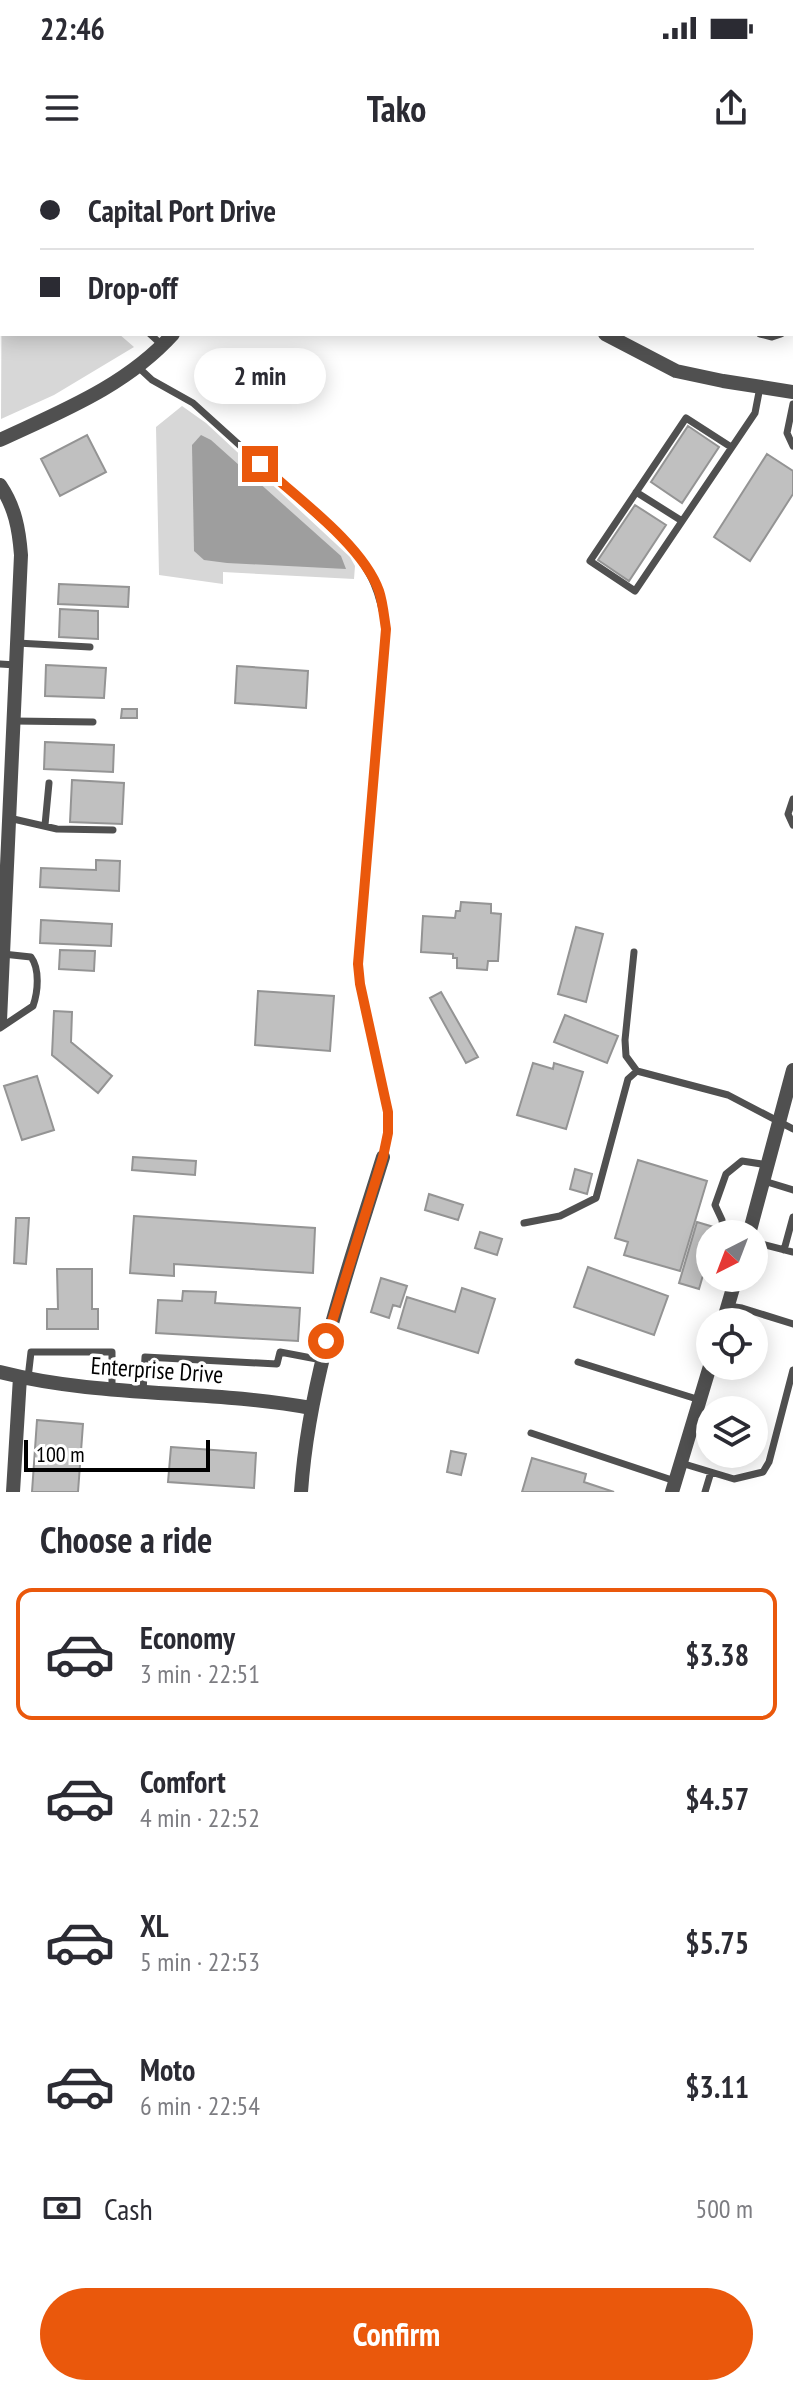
<!DOCTYPE html>
<html lang="en">
<head>
<meta charset="utf-8">
<style>
  :root { --surface:#fff; --page:#f7f7f7; --text:#2b2b33; --muted:#7c7c81; --line:#e1e1e2; --accent:#ea580c }
  body { margin:0; font-family:"PT Sans Narrow",sans-serif; background:var(--page); color:var(--text); height:100vh; display:flex; flex-direction:column; font-size:30px; white-space:nowrap }
  * { box-sizing:border-box; margin:0 }
  p { font-size:26px; color:var(--muted) }
  .icon { flex:none; width:44px; height:44px; fill:none; stroke:currentColor; stroke-width:2; stroke-linecap:round; stroke-linejoin:round }
  .map { position:relative; height:1332px; overflow:hidden }
  .side { display:flex; flex-direction:column; background:var(--surface); flex:1 }
  .side>* { flex:none }
  .banner { position:absolute; left:0px; top:0px; width:794px; height:176px; box-shadow:0 4px 20px #0003; display:grid; align-content:center; height:176px; padding:0 40px; background:var(--surface) }
  .needle { width:52px; rotate:222deg }
  .tools { position:absolute; left:696px; top:1060px; display:grid; gap:16px }
  .tools a { display:grid; place-items:center; width:72px; height:72px; border-radius:50%; background:var(--surface); box-shadow:0 4px 20px #0003; font-size:40px }
  .scale { position:absolute; left:24px; bottom:20px; width:186px; box-sizing:border-box; padding-left:8px; border:4px solid #000; border-top:0; font-size:22px; line-height:28px; white-space:nowrap; color:#000; -webkit-text-stroke:6px #fff; paint-order:stroke }
  .end { position:absolute; width:36px; height:36px; margin:-18px; border:10px solid #ea580c; background:#fff; box-shadow:0 0 0 4px #fff }
  .from { border-radius:50% }
  .bubble { position:absolute; height:56px; border-radius:28px; background:var(--surface); box-shadow:0 4px 20px #0003; font-size:26px; font-weight:700; line-height:56px; text-align:center }
  .banner b { display:flex; align-items:center; gap:28px; height:76px; font-size:30px }
  .banner b+b { border-top:2px solid var(--line) }
  .banner i { width:20px; height:20px; background:var(--text) }
  ul { padding:0; list-style:none }
  li { display:flex; align-items:center; gap:24px; height:132px; margin:0 16px 12px; padding:0 24px; border:4px solid transparent; border-radius:16px }
  li div { flex:1 }
  li b { display:block; font-size:30px }
  li em { font-style:normal; font-weight:700 }
  li.on { border-color:var(--accent) }
  li>.icon { width:72px; height:72px; stroke-width:1.5 }
  h2 { padding:0 40px; font-size:36px; line-height:96px }
  .pay { display:flex; align-items:center; gap:20px; height:88px; padding:0 40px; font-size:30px }
  .pay p { margin-inline-start:auto }
  .primary-button { display:flex; gap:16px; margin-top:auto; padding:16px 40px }
  .primary-button a { flex:1; height:92px; border-radius:48px; background:var(--accent); color:#fff; font-size:32px; font-weight:700; line-height:92px; text-align:center }
  .status { display:flex; justify-content:space-between; align-items:center; height:56px; padding:0 40px; background:var(--surface); direction:ltr }
  .status svg { height:22px; fill:currentColor }
  header { display:flex; justify-content:space-between; align-items:center; height:104px; padding:0 40px; background:var(--surface); font-size:36px; font-weight:700 }
  .map>svg:first-child { display:block }
  .green { fill:#d7d7d7 }
  .water { fill:#9e9e9e }
  .building { fill:#c0c0c0; stroke:#949494; stroke-width:2 }
  .lines { fill:none; stroke-linecap:round; stroke-linejoin:round }
  .service { stroke:#505050; stroke-width:7 }
  .minor { stroke:#505050; stroke-width:14 }
  .route { stroke:#ea580c; stroke-width:10 }
  .labels { text-anchor:middle; dominant-baseline:central; stroke-width:7; stroke-linejoin:round; paint-order:stroke }
  .street-label { font-size:24px; fill:#000; stroke:#fff }
</style>
</head>
<body>
<div class="status"><b>22:46</b><svg viewBox="0 0 49 12"><path d="M0 12V9h3v3zM5 12V6h3v6zM10 12V3h3v9zM15 12V0h3v12zM26 1h20v11H26zM47 4h2v5h-2z"/></svg></div>
<header><svg class="icon" aria-label="menu" viewBox="0 0 24 24"><path d="M4 6h16M4 12h16M4 18h16"/></svg>Tako<svg class="icon" aria-label="share" viewBox="0 0 24 24"><path d="M12 15V3M7 8l5-5 5 5M5 13v7h14v-7"/></svg></header>
<div class="map">
<svg width="793" height="1332" viewBox="0 0 793 1332">
  <rect width="100%" height="100%" fill="#fff"/>
  <path class="green" d="M2,59V174H119L134,187L54,235L1,259Z
    M182,246L206,263L350,397L355,406L354,419L223,412V424L159,415L156,267Z"/>
  <path class="water" d="M201,275L211,280L341,396L346,409L227,403L204,400L194,391L192,285Z"/>
  <path class="building" d="M0,0L11,2H2L0,46Z
    M504,0H677L679,2H507Z
    M688,266L719,287L682,343L651,322Z
    M87,275L106,312L60,336L41,299Z
    M767,294L793,311V334L750,401L714,377Z
    M635,345L666,365L629,421L598,400Z
    M59,424L129,427L128,447L58,444Z
    M60,449L98,451V479L59,477Z
    M46,505L106,508L104,538L45,536Z
    M237,506L308,511L306,548L235,543Z
    M122,549H137V558H121Z
    M45,582L114,585L113,612L44,609Z
    M72,620L124,623L122,664L70,662Z
    M96,700L120,701L119,731L40,727L41,708L96,710Z
    M461,742L491,744V753L501,754L498,801H488L487,810L457,808V798H453V794L421,792L423,756L455,758L456,751H460Z
    M41,760L112,764L111,786L40,783Z
    M576,767L603,774L586,842L558,834Z
    M60,790L95,791L94,811L59,809Z
    M258,831L334,836L330,891L255,885Z
    M441,832L478,897L466,903L430,838Z
    M54,851L72,852L71,882L112,916L98,933L52,895Z
    M565,855L618,876L607,903L554,882Z
    M533,903L553,909L554,903L583,912L566,969L517,955Z
    M37,916L54,970L22,980L4,926Z
    M133,997L196,1001L195,1015L132,1010Z
    M638,1000L707,1021L680,1111L624,1095L628,1082L615,1078Z
    M575,1009L592,1014L587,1034L570,1029Z
    M429,1034L463,1045L458,1060L425,1050Z
    M134,1056L315,1068L313,1113L174,1104V1116L130,1113Z
    M16,1058H29L26,1104L14,1103Z
    M697,1062L717,1068L715,1074H710V1091L699,1129L679,1123Z
    M480,1072L502,1079L497,1095L475,1088Z
    M588,1107L668,1136L654,1175L574,1147Z
    M57,1109H92V1149H98V1169H47V1149H58Z
    M381,1118L407,1126L400,1147L393,1145L389,1158L371,1152Z
    M462,1128L495,1139L478,1193L398,1168L407,1137L455,1152Z
    M183,1131L216,1132L215,1143L300,1148L298,1181L156,1173L158,1140L182,1141Z
    M37,1260L83,1264L78,1332H32Z
    M171,1287L256,1293L254,1328L168,1322Z
    M451,1291L466,1294L461,1315L447,1312Z
    M532,1298L586,1314L584,1322L614,1332H522Z"/>
  <g class="lines">
    <path class="service" d="M788,0L790,2
      M748,2L750,0
      M792,60L793,61
      M792,104L793,105
      M792,167L793,166
      M150,174L162,185
      M760,174L772,177L781,174
      M138,207L152,220L193,243L349,384C373,416 379,429 386,469L358,804L360,824L388,952V973L383,997
      M793,244L787,273L793,286
      M731,287L686,258L590,401L635,431L755,253L760,227
      M636,332L682,361
      M17,483L90,487
      M0,504L16,505
      M13,561L93,562
      M793,639L788,654L793,665
      M9,658L57,669L113,670
      M45,665L49,623
      M634,792L625,880L626,896L637,911
      M0,868L33,846C38,832 40,809 31,797L3,794
      M764,1021L793,1030
      M524,1063L560,1056L596,1038L628,919L637,911L728,935L793,969
      M723,1074L722,1060L715,1045L726,1014L742,1001L768,1005
      M754,1082L793,1092
      M784,1090L793,1057
      M728,1146L742,1148L793,1164
      M578,1202L700,1240
      M28,1218L31,1192H112V1230
      M143,1232L145,1197L277,1204L280,1192L322,1200
      M531,1273L675,1321
      M681,1303L734,1319L763,1312L769,1302L793,1210
      M705,1332L711,1312"/>
    <path class="minor" d="M405,0L408,2
      M326,2L328,0
      M605,174L676,211L723,221L793,232
      M0,280C62,251 126,226 173,174
      M0,325C15,347 19,369 21,395L0,861
      M749,1074L793,910
      M723,1162L736,1118
      M0,1212C102,1238 208,1229 311,1248
      M13,1332L20,1217
      M301,1332C309,1216 349,1107 383,997
      M672,1332L710,1206"/>
  </g>
  <g class="lines">
    <path class="route" d="M260,304C296,337 363,385 379,431C383,443 384,457 386,469L358,804L360,824L388,952V973L383,997L326,1181"/>
  </g>
  <g class="labels">
    <g class="street-label">
      <text transform="translate(157 1210) rotate(4)">Enterprise Drive</text>
    </g>
  </g>
</svg>
<div class="tools">
<a><svg class="needle" viewBox="-14 -14 28 28"><path d="M0-13l5 13h-10z" fill="#e53935"/><path d="M0 13l5-13h-10z" fill="#7c7c81"/></svg></a>
<a><svg class="icon" aria-label="locate" viewBox="0 0 24 24"><circle cx="12" cy="12" r="6"/><path d="M12 2v4M12 18v4M2 12h4M18 12h4"/></svg></a>
<a><svg class="icon" aria-label="layers" viewBox="0 0 24 24"><path d="M12 4l9 5-9 5-9-5zM3 14l9 5 9-5"/></svg></a>
</div>
<div class="scale">100 m</div>
<i class="end from" style="left:326px;top:1181px"></i>
<i class="end" style="left:260px;top:304px"></i>
<div class="bubble" style="left:194px;top:188px;width:132px">2 min</div>
<div class="banner">
<b><i class="from"></i>Capital Port Drive</b>
<b><i></i>Drop-off</b>
</div>
</div>
<section class="side">
<h2>Choose a ride</h2>
<ul>
<li class="on"><svg class="icon" aria-label="car" viewBox="0 0 24 24"><path d="M5 17H2v-5l4-1 3-4h7l3 4 3 1v5h-3M9 17h6M6 11h13"/><circle cx="7" cy="17" r="2"/><circle cx="17" cy="17" r="2"/></svg><div><b>Economy</b><p>3 min · 22:51</p></div><em>$3.38</em></li>
<li><svg class="icon" aria-label="car" viewBox="0 0 24 24"><path d="M5 17H2v-5l4-1 3-4h7l3 4 3 1v5h-3M9 17h6M6 11h13"/><circle cx="7" cy="17" r="2"/><circle cx="17" cy="17" r="2"/></svg><div><b>Comfort</b><p>4 min · 22:52</p></div><em>$4.57</em></li>
<li><svg class="icon" aria-label="car" viewBox="0 0 24 24"><path d="M5 17H2v-5l4-1 3-4h7l3 4 3 1v5h-3M9 17h6M6 11h13"/><circle cx="7" cy="17" r="2"/><circle cx="17" cy="17" r="2"/></svg><div><b>XL</b><p>5 min · 22:53</p></div><em>$5.75</em></li>
<li><svg class="icon" aria-label="car" viewBox="0 0 24 24"><path d="M5 17H2v-5l4-1 3-4h7l3 4 3 1v5h-3M9 17h6M6 11h13"/><circle cx="7" cy="17" r="2"/><circle cx="17" cy="17" r="2"/></svg><div><b>Moto</b><p>6 min · 22:54</p></div><em>$3.11</em></li>
</ul>
<div class="pay"><svg class="icon" aria-label="cash" viewBox="0 0 24 24"><path d="M3 7h18v10H3z"/><circle cx="12" cy="12" r="2"/></svg>Cash<p>500 m</p></div>
<div class="primary-button"><a>Confirm</a></div>
</section>
</body>
</html>
